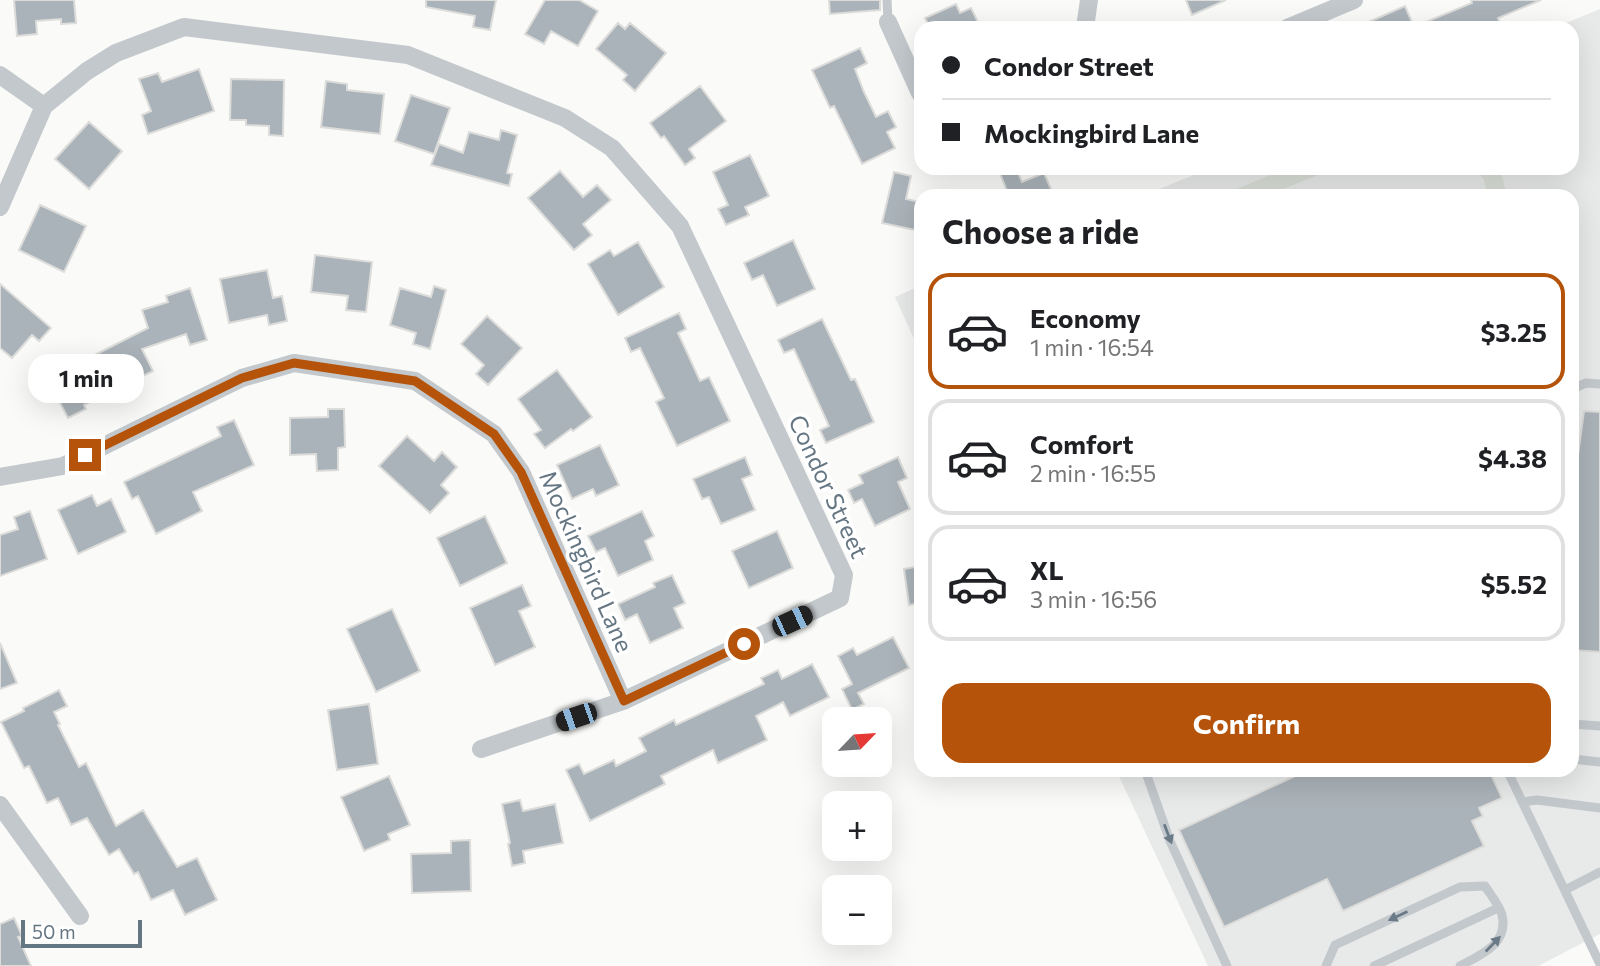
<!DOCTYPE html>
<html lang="en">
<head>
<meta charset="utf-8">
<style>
  :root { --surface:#fff; --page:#f6f6f6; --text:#202124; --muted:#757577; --line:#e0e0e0; --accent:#b45309 }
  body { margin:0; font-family:Commissioner,sans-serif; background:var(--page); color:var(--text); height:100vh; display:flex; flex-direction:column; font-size:26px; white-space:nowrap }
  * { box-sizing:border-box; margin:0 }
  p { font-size:23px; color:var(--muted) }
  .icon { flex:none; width:38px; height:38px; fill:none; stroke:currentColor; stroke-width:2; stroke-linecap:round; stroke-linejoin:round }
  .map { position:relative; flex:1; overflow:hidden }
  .sheet { position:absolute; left:914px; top:189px; width:665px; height:588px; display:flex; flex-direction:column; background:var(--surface); border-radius:21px; box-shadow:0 7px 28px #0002 }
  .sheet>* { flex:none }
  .hud { position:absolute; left:914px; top:21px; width:665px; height:154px; border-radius:21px; box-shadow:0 7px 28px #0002; display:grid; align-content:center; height:154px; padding:0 28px; background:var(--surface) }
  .needle { width:46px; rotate:65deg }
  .tools { position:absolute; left:822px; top:707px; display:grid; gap:14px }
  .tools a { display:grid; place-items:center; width:70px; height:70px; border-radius:14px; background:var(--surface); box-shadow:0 7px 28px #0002; font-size:35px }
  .scale { position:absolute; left:21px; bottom:18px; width:121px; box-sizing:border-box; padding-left:7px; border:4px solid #657683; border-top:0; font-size:19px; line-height:24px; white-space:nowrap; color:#657683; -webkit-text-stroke:5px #fff; paint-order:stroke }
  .end { position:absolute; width:32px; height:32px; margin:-16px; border:9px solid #b45309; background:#fff; box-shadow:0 0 0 4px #fff }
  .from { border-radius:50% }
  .bubble { position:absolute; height:49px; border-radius:21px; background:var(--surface); box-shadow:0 7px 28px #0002; font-size:23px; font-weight:700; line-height:49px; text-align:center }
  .car { position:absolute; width:21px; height:42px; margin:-21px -10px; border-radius:9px; box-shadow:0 0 5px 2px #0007; background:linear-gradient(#222 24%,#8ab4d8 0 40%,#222 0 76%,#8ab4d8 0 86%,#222 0) }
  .hud b { display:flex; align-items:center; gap:24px; height:66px; font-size:26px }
  .hud b+b { border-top:2px solid var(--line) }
  .hud i { width:18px; height:18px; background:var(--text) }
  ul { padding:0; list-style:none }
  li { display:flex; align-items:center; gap:21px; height:116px; margin:0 14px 10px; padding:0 14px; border:4px solid var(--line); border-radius:21px }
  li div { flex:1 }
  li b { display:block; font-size:26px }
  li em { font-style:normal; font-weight:700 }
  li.current { border-color:var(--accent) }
  li>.icon { width:63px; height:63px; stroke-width:1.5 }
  h2 { padding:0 28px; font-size:32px; line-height:84px }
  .cta { display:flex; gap:14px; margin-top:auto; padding:14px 28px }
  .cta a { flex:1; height:80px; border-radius:21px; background:var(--accent); color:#fff; font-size:28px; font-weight:700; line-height:80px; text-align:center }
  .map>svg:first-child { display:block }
  .built { fill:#e8e9e9 }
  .green { fill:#dadfd7 }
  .building { fill:#aab3b9; stroke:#dcdcda; stroke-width:2 }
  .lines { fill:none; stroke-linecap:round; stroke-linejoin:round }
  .lane { stroke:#c3c8cc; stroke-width:9 }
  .street { stroke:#c3c8cc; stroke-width:18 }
  .oneway { fill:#6a7a87 }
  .route { stroke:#b45309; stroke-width:9 }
  .labels { text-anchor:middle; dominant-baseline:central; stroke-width:7; stroke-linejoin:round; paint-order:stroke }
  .street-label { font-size:24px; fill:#657683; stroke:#fff }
</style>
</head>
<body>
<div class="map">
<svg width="1600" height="966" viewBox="0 0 1600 966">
  <rect width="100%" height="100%" fill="#fafaf8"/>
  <path class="built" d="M1600,9V934L1538,966H1208L1116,770H1572V196H1142L1211,168H1572V28H1554Z
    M920,286V352L895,297Z"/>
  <path class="green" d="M1287,168H1335L1266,196H1220Z
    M1475,168H1500L1507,196H1488L1484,180Z"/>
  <path class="building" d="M14,0H74L76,23L61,24V19L36,21L37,34L17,36Z
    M426,0H496L490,30L473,27L475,16L426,7Z
    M545,0H579L598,11L578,46L551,31L544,44L525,34Z
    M829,0H880V10L830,14Z
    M1186,0H1226L1192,15Z
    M1471,0H1541L1498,18L1502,28H1355L1405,6L1414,27L1472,3Z
    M956,4L960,13L971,8L981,28H930L925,18Z
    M618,23L625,29L630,23L666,53L635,91L623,80L627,75L596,49Z
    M860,48L867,63L855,69L864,92L876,117L888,111L896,127L887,132L895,148L862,164L834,106L830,108L812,70Z
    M199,69L214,111L148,134L142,115L151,111L139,79L158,73L162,82Z
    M231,79L284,80L283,136L269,135V126L246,125V120H230Z
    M326,81L347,84V90L384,94L380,134L321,127Z
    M700,86L726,121L689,149L695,158L685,165L664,136L661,138L650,123Z
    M411,95L450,108L434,154L395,141Z
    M89,122L122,151L89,189L55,159Z
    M501,130L517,135L507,173L512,174L509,186L431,165L439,144L463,153L469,132L499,140Z
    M750,155L769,196L745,207L749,215L726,225L718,209L728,205L713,172Z
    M998,168H1016L1022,182L1044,173L1054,196H1009Z
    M560,171L583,197L597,185L611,200L583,224L592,235L574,250L528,198Z
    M894,172L911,176L906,199L920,202V231L882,223Z
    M40,205L86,226L64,272L19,250Z
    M793,240L815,289L777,306L763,275L752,280L744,263Z
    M638,242L664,287L618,315L588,264L610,250L614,256Z
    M315,255L372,262L366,312L346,310L348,296L311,292Z
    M267,270L273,298L282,296L287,321L269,325L267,315L229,323L220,279Z
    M0,284L51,328L39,341L32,335L12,358L0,348Z
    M434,286L446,290L430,349L413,344L416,333L390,325L400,288L431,297Z
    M190,288L207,340L190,345L186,334L142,349L153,371L84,405L86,409L68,418L57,397L87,382L77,364L148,328L142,310L168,302L166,296Z
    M679,313L686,329L678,333L700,381L709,377L730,421L677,446L656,402L664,398L640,348L631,352L625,338Z
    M487,316L522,348L488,385L476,374L484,365L461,344Z
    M822,319L851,380L855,379L874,422L826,443L820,430L829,426L794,349L784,353L778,340Z
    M557,370L592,417L573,431L571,429L545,448L534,434L541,430L518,399Z
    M328,409H344L345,447L338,448V470L317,471L316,454L290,455V418L328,417Z
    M1584,411L1600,412V652L1572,650V499Z
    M234,420L254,465L193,492L202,511L156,534L138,496L132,499L124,482L221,436L217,427Z
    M407,436L434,461L442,452L457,467L441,485L449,493L430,513L379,466Z
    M600,445L619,485L596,496L593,489L572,499L557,465Z
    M745,457L752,475L742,479L755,510L721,524L709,497L702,499L693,479Z
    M898,457L907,478L898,482L910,509L875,526L862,499L854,503L848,490L863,483L859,475Z
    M92,495L97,506L111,499L126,532L78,554L58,510Z
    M30,511L47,559L0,576V535L18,529L14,517Z
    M642,511L654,536L645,541L653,560L618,576L605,548L596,552L588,536Z
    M485,516L507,563L460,586L437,538Z
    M777,531L793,568L749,588L732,551Z
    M920,566V603L909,605L904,569Z
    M672,575L685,603L674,608L683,628L650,643L637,614L625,620L618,604L655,587L653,583Z
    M522,585L531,606L519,611L535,647L495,665L470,608Z
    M392,609L420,671L376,692L347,629Z
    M893,637L909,668L858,693L864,704L852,710L842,689L852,684L838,656L853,648L857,655Z
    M0,643L17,683L0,689Z
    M812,664L829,697L790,716L783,702L756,716L767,740L718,763L713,750L661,776L665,784L590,821L566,770L579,764L584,774L614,760L616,766L646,751L639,738L674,720L676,725L764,684L761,678L778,670L782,679Z
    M59,690L67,706L54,712L60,724L58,725L79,767L86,763L116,826L143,810L177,867L197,858L217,900L185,915L173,890L151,900L138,872L134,874L119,849L109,855L87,818L71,825L58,798L47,803L29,766L24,768L1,722L24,711L23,708Z
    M369,704L378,764L337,770L328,710Z
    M1308,770H1489L1502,798L1479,808L1483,816L1472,821L1484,846L1343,911L1327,879L1224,927L1179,830Z
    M389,776L410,825L388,834L390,840L364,851L341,797Z
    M520,800L523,811L555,804L563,843L523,851L525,863L512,866L508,844L510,843L502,804Z
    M470,840L471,891L412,893L411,854L451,853V841Z
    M14,918L22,936L18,937L31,966H0V924Z"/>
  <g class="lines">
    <path class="lane" d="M887,0L888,22
      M1572,389L1586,383L1600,384
      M1572,724L1600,726
      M1572,759L1600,762
      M1145,770L1170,841L1227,966
      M1507,770L1600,964
      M1522,802L1537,800L1600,808
      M1565,890L1600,872
      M1326,966L1335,945L1460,887L1485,886C1490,894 1500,906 1502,915C1509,944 1480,955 1460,966
      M1374,966L1498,908"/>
    <path class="street" d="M888,22L920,93
      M1085,28L1089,0
      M1287,28L1354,0
      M0,75L44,106
      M0,207L44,106L87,71L116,53L184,27L408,55L565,118L612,148L680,226L844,575L840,598L623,701L481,749
      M0,477L63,466L242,378L294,363L415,381L494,434L521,472L623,701
      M0,805L80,916"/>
  </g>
  <defs><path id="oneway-solid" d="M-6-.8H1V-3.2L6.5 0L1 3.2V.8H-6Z" transform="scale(1.75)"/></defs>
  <g class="oneway">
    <use href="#oneway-solid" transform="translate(1168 834) rotate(69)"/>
    <use href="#oneway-solid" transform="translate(1398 916) rotate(155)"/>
    <use href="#oneway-solid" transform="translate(1493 944) rotate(-46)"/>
  </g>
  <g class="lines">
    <path class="route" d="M85,455L242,378L294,363L415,381L494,434L521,472L624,701L744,644"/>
  </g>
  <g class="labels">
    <g class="street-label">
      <text transform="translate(829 486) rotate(65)">Condor Street</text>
      <text transform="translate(587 561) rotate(66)">Mockingbird Lane</text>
    </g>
  </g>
</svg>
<div class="tools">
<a><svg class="needle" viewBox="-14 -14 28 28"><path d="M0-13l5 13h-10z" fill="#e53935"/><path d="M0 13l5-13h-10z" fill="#757577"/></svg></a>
<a>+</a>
<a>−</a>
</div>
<div class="scale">50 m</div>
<i class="end from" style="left:744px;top:644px"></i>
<i class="end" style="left:85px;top:455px"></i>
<div class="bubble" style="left:28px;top:354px;width:116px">1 min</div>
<i class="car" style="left:792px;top:621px;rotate:65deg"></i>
<i class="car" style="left:576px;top:717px;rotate:251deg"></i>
<div class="hud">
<b><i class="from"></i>Condor Street</b>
<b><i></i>Mockingbird Lane</b>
</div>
<section class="sheet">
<h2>Choose a ride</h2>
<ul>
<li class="current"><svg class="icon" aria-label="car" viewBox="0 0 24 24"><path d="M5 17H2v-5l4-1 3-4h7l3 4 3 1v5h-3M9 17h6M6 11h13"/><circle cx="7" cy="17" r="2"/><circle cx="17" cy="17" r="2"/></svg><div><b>Economy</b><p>1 min · 16:54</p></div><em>$3.25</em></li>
<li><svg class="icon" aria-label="car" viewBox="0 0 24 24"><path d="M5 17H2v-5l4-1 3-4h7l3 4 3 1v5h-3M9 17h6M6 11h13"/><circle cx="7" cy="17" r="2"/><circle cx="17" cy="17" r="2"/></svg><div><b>Comfort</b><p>2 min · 16:55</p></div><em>$4.38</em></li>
<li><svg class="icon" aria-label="car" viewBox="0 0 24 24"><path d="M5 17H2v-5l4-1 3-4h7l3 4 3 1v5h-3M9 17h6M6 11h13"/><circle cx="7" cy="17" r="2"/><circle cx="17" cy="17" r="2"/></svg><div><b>XL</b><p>3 min · 16:56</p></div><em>$5.52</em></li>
</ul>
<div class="cta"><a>Confirm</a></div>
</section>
</div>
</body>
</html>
